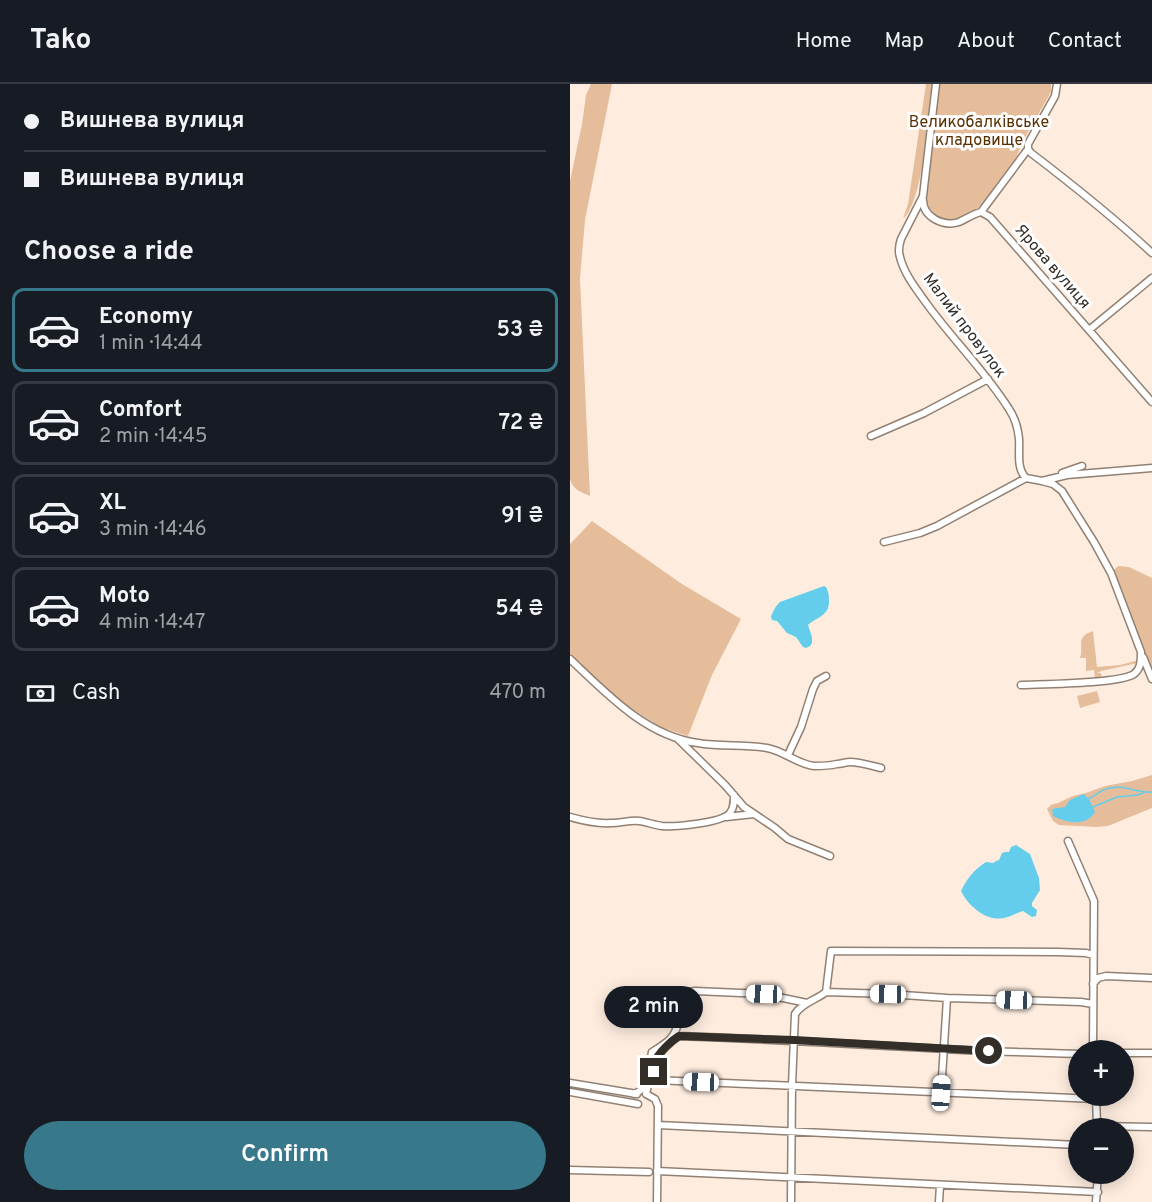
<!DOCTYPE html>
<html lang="en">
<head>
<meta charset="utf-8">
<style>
  :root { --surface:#171b24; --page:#242831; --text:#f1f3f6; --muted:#9ea1a6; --line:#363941; --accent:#37788b }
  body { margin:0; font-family:Overpass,sans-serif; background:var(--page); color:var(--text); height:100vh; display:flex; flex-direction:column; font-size:22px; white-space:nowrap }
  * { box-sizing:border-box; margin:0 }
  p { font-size:20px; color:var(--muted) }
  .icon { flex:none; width:33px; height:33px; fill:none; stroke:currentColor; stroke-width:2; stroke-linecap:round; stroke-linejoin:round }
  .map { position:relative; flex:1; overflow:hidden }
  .drawer { display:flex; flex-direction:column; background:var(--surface); width:570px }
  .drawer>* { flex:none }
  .hud { display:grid; align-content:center; height:132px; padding:0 24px; background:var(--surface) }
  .fabs { position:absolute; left:498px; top:956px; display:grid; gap:12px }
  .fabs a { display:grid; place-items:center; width:66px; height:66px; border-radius:50%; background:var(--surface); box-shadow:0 3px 15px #0003; font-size:30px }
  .end { position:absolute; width:27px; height:27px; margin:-14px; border:8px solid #342e29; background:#fff; box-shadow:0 0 0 3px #fff }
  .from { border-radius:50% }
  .bubble { position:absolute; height:42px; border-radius:21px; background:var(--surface); box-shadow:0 3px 15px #0003; font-size:20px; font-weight:600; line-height:42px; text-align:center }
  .car { position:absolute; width:18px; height:36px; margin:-18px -9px; border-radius:8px; box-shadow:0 0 4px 2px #0007; background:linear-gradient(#fff 24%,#345 0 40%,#fff 0 76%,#345 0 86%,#fff 0) }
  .hud b { display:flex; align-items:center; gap:21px; height:57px; font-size:22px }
  .hud b+b { border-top:2px solid var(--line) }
  .hud i { width:15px; height:15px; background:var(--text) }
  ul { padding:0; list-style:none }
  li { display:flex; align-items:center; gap:18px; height:84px; margin:0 12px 9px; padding:0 12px; border:3px solid var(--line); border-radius:12px }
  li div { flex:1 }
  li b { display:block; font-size:22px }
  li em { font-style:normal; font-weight:600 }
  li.active { border-color:var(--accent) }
  li>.icon { width:54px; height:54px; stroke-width:1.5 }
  h2 { padding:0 24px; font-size:27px; line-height:72px }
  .pay { display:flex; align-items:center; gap:15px; height:66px; padding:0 24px; font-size:22px }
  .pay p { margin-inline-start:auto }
  .action { display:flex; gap:12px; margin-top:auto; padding:12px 24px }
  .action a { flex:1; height:69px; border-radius:36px; background:var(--accent); color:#fff; font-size:24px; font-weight:600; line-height:69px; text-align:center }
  header { display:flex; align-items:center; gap:36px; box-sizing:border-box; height:84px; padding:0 30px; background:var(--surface); border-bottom:2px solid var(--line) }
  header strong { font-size:28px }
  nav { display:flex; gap:33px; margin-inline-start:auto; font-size:21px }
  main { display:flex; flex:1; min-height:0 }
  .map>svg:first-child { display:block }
  .green { fill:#e6bd9b }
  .water { fill:#64cdeb }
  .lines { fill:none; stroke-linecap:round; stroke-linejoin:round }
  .stream { stroke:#64cdeb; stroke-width:1.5 }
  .street-casing { stroke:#908174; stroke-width:9 }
  .street { stroke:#fff; stroke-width:6 }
  .route { stroke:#342e29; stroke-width:8 }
  .labels { text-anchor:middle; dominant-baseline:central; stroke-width:6; stroke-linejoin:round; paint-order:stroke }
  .park-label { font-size:16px; fill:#583000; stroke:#fefefe }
  .street-label { font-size:16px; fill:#342e29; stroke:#fefefe }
</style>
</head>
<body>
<header>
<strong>Tako</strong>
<nav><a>Home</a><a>Map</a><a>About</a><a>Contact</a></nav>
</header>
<main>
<section class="drawer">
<div class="hud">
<b><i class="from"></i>Вишнева вулиця</b>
<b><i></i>Вишнева вулиця</b>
</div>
<h2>Choose a ride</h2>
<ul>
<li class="active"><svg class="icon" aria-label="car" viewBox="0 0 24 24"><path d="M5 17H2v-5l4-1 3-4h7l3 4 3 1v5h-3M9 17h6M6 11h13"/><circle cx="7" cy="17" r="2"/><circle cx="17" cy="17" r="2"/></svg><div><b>Economy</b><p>1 min · 14:44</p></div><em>53 ₴</em></li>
<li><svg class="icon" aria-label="car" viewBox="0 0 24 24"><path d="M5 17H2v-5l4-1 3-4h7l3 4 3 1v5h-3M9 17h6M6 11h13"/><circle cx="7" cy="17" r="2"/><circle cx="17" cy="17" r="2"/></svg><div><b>Comfort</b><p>2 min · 14:45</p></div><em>72 ₴</em></li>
<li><svg class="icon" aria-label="car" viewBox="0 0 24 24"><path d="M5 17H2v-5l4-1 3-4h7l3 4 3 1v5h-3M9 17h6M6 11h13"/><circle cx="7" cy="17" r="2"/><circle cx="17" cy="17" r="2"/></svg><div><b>XL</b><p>3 min · 14:46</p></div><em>91 ₴</em></li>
<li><svg class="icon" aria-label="car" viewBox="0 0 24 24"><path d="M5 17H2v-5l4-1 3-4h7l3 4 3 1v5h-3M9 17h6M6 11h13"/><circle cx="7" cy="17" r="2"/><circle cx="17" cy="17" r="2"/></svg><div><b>Moto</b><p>4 min · 14:47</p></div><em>54 ₴</em></li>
</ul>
<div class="pay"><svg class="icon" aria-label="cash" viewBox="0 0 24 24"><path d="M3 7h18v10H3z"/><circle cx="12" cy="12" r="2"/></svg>Cash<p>470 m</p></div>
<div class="action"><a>Confirm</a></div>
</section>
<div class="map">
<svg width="582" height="1118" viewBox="0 0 582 1118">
  <rect width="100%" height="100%" fill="#feeddf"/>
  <path class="green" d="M21,0H42L15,136L10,195L20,412C11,408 3,406 0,395V97L12,40L16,11Z
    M356,0H362C360,28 353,118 333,135L338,120Z
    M370,0H481V8L452,59L446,74L413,118L405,127L394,133L385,136H376L362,129L357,124L355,116Z
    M22,437L112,500L171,535L142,591L118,652L90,643L50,617L0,571V460Z
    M548,482L559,483L582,494V588L543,487Z
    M523,547L527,583L550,581L569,576L568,579L531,587L527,589H531L532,595H525L524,586L516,587V574H510C514,561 505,553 523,547Z
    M527,607L530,618L510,624L507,612Z
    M582,691V724L538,742L527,743L489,741L483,737L477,725L481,721L488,719L503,712L516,709L535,702L562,697Z"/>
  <path class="water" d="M254,502L256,503C259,509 259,512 259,519C258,532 247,533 238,541L242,553V559L240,562L236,564L233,563L226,553L217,549L207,537L202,536L201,533C203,527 205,523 210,518Z
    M514,710L520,717L525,728C516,743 497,739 483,732L482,725L495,723L500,716Z
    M446,761L460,770L469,794L470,806L462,819V822L467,826L466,832L462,833L453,827C446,829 441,833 434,834C417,838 398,822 391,807C397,794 405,785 416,778L423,779L426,777L429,776L432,769L435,768H439L441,763Z"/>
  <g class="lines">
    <path class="stream" d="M518,715C525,712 530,707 536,705C553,699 567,710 582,708
      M523,723L547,713L567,711L573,709"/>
    <defs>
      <path id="street" d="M366,0L353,112L331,155C329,161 328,167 330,173C334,190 347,206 357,220C383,256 415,287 439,325C445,334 448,344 449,355C450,368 446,384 456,394
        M487,0L485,12L458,60V65L461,69C503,101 543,133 582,169
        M353,116C353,133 373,143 389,138C396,135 403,130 411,128L420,133L582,318
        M411,128L458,65
        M519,246L582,194
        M301,352L354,329L418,295
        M492,389L512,382
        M314,458L350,449L367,442L456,394L472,397L497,391L582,384
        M573,573L582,595
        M0,575C37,610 76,652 128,659C151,663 174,660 197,664C214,667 227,680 244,682C251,682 259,682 267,680C271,680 276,678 280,678C290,678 302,682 311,684
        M451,601C473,600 549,600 564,590C571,585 571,576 571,568L541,489L524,458L492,407L483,400L472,397
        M108,655L155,701L174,723L205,744L218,755L260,772
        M218,671L231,643L243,605L247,597L256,592
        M0,733C14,737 27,740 41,739C51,739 60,736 69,737C77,738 84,741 92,742C105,743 152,739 160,729C164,724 164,718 164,711
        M156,733L184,730
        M498,757L524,817L523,966
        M523,900L528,894L536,892L582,894
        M256,908L318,910L377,914L511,918L523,920
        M554,969H582
        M80,997C84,990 83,984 85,978C89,968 101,957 109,952C198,955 287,960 375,965C420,968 464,968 508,970
        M0,999L67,1010
        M0,1008L68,1020
        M371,1009L377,914
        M64,1010C73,1007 76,998 85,996L526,1015
        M526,1011L527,1043
        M88,1041L508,1061
        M527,1042L582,1043
        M0,1086L79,1088
        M87,1087L528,1108
        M87,1118L88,1022L85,1015L76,1010C80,996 79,983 82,968C87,965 93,961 98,957C110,947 111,924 115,911L119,908L125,907L194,910L237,919
        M221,1118L222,1001L225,930C232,919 246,916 256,908L261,867L488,868L516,869L523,871
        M369,1118L370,1101
        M526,1118L528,1089"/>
    </defs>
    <use href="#street" class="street-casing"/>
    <use href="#street" class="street"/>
  </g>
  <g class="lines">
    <path class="route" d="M84,988C84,985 84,981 85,978C88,969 101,957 109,952L224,956L419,967"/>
  </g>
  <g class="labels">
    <g class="park-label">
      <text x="409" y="39">Великобалківське<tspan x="409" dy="18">кладовище</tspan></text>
    </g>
    <g class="street-label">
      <text transform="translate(482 183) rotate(49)">Ярова вулиця</text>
      <text transform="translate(394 242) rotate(53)">Малий провулок</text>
    </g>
  </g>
</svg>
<div class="fabs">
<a>+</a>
<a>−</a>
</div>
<i class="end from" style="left:419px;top:967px"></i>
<i class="end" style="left:84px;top:988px"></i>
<div class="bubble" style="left:34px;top:902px;width:99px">2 min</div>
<i class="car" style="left:194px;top:910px;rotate:272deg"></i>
<i class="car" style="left:318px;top:910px;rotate:271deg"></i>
<i class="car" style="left:444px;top:916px;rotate:272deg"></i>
<i class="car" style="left:131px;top:998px;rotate:272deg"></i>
<i class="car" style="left:371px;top:1009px;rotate:4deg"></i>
</div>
</main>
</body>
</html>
